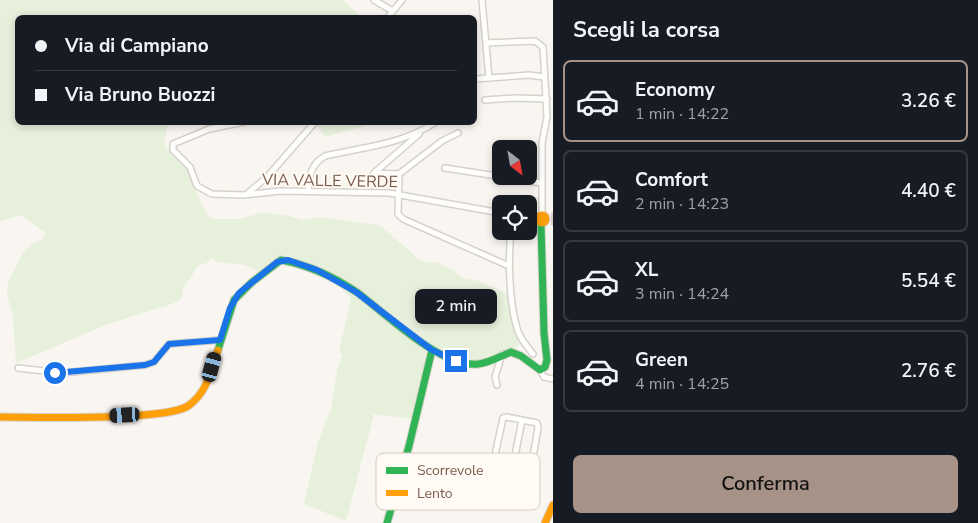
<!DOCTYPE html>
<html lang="it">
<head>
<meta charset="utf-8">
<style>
  :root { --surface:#171b24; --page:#20242c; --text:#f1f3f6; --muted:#9ea1a6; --line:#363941; --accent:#a69286 }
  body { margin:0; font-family:"Nunito Sans",sans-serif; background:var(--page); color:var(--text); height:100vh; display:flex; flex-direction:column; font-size:19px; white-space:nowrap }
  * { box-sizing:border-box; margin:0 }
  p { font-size:16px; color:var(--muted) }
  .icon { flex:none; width:28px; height:28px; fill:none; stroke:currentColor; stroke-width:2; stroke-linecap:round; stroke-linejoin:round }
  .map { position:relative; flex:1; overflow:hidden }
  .sheet { display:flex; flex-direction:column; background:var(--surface); width:425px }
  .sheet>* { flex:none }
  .banner { position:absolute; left:15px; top:15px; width:462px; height:110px; border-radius:8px; box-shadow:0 2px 8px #0003; display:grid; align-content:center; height:110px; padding:0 20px; background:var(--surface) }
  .needle { width:32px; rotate:149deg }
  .fabs { position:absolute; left:492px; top:140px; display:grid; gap:10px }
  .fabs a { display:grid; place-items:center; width:45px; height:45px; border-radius:8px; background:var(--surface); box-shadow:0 2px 8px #0003; font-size:25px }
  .end { position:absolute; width:22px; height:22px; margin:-11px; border:6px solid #1a73e8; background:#fff; box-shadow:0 0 0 2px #fff }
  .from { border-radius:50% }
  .bubble { position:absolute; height:35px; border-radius:8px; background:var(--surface); box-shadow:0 2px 8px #0003; font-size:16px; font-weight:600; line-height:35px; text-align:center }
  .car { position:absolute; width:15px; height:30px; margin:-15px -8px; border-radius:6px; box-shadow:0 0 4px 1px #0007; background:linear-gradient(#222 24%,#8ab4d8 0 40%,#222 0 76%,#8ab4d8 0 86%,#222 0) }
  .banner b { display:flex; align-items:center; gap:18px; height:48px; font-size:19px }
  .banner b+b { border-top:1px solid var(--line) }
  .banner i { width:12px; height:12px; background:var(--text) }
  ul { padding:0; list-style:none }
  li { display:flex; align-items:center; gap:15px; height:82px; margin:0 10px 8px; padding:0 10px; border:2px solid var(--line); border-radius:8px }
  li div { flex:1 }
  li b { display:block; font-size:19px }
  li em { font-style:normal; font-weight:600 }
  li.selected { border-color:var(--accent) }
  li>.icon { width:45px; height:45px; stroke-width:1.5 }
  h2 { padding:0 20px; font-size:22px; line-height:60px }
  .primary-button { display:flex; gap:10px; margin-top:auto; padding:10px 20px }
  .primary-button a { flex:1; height:58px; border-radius:8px; background:var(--accent); color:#111; font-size:20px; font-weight:600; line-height:58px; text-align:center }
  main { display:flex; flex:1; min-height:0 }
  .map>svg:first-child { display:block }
  .green { fill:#e7f0db }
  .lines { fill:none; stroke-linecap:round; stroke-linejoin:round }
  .secondary-tunnel { stroke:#d9cfc7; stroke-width:7; stroke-dasharray:7 3.5; stroke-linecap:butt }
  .street-casing { stroke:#d7d1cb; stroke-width:8 }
  .fast-casing { stroke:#d9d2cb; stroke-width:9 }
  .slow-casing { stroke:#d9d2cb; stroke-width:9 }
  .street { stroke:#fefefd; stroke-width:5 }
  .fast { stroke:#30b455; stroke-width:7 }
  .slow { stroke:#ff9f0a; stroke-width:7 }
  .route { stroke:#1a73e8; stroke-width:6 }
  .labels { text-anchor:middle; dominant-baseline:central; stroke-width:4; stroke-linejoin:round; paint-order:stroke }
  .street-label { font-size:16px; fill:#7a5c4d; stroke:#fffaf3 }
  .key { fill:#fffaf3; stroke:#d7cbc1; stroke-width:1 }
  .key-label { font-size:14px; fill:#7a5c4d }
</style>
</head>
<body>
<main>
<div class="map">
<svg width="553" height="523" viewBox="0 0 553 523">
  <rect width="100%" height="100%" fill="#f9f5f0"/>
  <path class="green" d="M0,0H343L361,17L18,18V122L168,123L164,145C171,152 180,159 186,168C196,182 199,210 213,219H238L262,213L285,215L302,220L319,217L379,225L420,260L429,263L436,262L453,270L462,278L477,280L512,296L522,342L512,351L476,365L434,352L414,419L374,414L346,521L304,504L318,442L331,408L338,366L343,356L339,351L351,299C336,279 307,268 283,262L262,274L245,265L218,262L211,258L207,263L199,265L183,288L182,298L172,304L108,324L16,363L13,315L7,296L8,282L22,254L32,244L43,239L46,233L21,215L0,221Z
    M315,123H375L325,137Z"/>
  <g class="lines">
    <path class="secondary-tunnel" d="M551,216H553
      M551,222H553"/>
    <defs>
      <path id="street" d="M374,0L391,10
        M482,0L489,78
        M387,18L402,0
        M486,43L535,41L543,47L547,117L542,143V215
        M475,79L529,75L544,77
        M485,100L515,98L547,99
        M244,122L209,129L173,144V150L190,167L197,186L212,194L244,195L280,191L389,193L501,213
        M458,133L442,141L399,174L398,214L403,219L509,266
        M445,168L542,183
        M399,174L374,173L419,134
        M308,191C309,176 311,164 325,156C363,147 401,145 436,122
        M247,194L268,176L315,122
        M529,219H538
        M511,231C508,258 509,302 517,328C519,338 527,346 533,354
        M18,368L62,373L145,365L154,362L169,344L220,340
        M540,370L544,377L553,379
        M497,385L495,377L502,354
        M403,470L443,482L523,499L526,496L538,428L537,423L507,417L503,418L487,492
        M507,497L522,420"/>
      <path id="fast" d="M218,350L234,300L251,283L281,260C308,265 336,278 358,293C387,315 441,368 478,364C489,363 501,356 511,352L521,356L540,370L545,367L547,360L544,333L541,223
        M387,523L409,446L432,350"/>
      <path id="slow" d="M538 219a4 4 0 1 1 8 0a4 4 0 1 1-8 0Z
        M0,417C33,417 166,421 188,406C207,393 211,371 218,350
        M545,523L553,505"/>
    </defs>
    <use href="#street" class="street-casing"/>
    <use href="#fast" class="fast-casing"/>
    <use href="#slow" class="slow-casing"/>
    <use href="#street" class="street"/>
    <use href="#fast" class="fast"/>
    <use href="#slow" class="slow"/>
  </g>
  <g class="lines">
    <path class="route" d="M55,373L145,365L154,362L169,344L220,340L230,308L239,293L277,262L288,260L317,270L356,292L432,350L456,361"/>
  </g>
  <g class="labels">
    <g class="street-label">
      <text transform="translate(330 181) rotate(1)">VIA VALLE VERDE</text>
    </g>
  </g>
  <rect x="376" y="453" width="164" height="57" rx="8" class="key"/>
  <rect x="386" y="467" width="22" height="7" fill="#30b455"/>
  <rect x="386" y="490" width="22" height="6" fill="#ff9f0a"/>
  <g class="key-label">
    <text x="417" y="475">Scorrevole</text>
    <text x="417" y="498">Lento</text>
  </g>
</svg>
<div class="fabs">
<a><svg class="needle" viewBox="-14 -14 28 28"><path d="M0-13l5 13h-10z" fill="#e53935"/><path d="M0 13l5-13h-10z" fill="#9ea1a6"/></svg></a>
<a><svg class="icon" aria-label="locate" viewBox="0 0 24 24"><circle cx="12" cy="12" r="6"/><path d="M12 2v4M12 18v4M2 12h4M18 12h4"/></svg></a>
</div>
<i class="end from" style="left:55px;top:373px"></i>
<i class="end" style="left:456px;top:361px"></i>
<div class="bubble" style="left:415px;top:289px;width:82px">2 min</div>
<i class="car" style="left:212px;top:367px;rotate:15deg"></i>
<i class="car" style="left:125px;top:415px;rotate:267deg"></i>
<div class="banner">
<b><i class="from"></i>Via di Campiano</b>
<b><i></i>Via Bruno Buozzi</b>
</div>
</div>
<section class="sheet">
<h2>Scegli la corsa</h2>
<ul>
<li class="selected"><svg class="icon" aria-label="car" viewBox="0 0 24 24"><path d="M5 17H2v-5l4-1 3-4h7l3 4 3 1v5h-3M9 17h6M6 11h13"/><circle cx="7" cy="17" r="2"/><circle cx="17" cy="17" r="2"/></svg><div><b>Economy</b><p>1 min · 14:22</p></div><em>3.26 €</em></li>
<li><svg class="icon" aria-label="car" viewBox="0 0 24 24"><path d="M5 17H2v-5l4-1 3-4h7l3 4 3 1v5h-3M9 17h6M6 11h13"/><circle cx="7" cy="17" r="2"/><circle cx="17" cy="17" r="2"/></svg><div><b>Comfort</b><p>2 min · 14:23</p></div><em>4.40 €</em></li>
<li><svg class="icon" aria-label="car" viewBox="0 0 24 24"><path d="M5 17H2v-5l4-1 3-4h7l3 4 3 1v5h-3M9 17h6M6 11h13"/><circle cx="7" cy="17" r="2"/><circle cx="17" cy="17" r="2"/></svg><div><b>XL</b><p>3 min · 14:24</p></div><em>5.54 €</em></li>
<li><svg class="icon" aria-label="car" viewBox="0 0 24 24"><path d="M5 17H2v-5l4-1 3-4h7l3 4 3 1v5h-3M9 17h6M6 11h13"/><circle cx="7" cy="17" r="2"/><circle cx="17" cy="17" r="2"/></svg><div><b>Green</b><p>4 min · 14:25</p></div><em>2.76 €</em></li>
</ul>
<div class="primary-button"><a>Conferma</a></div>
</section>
</main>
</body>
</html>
